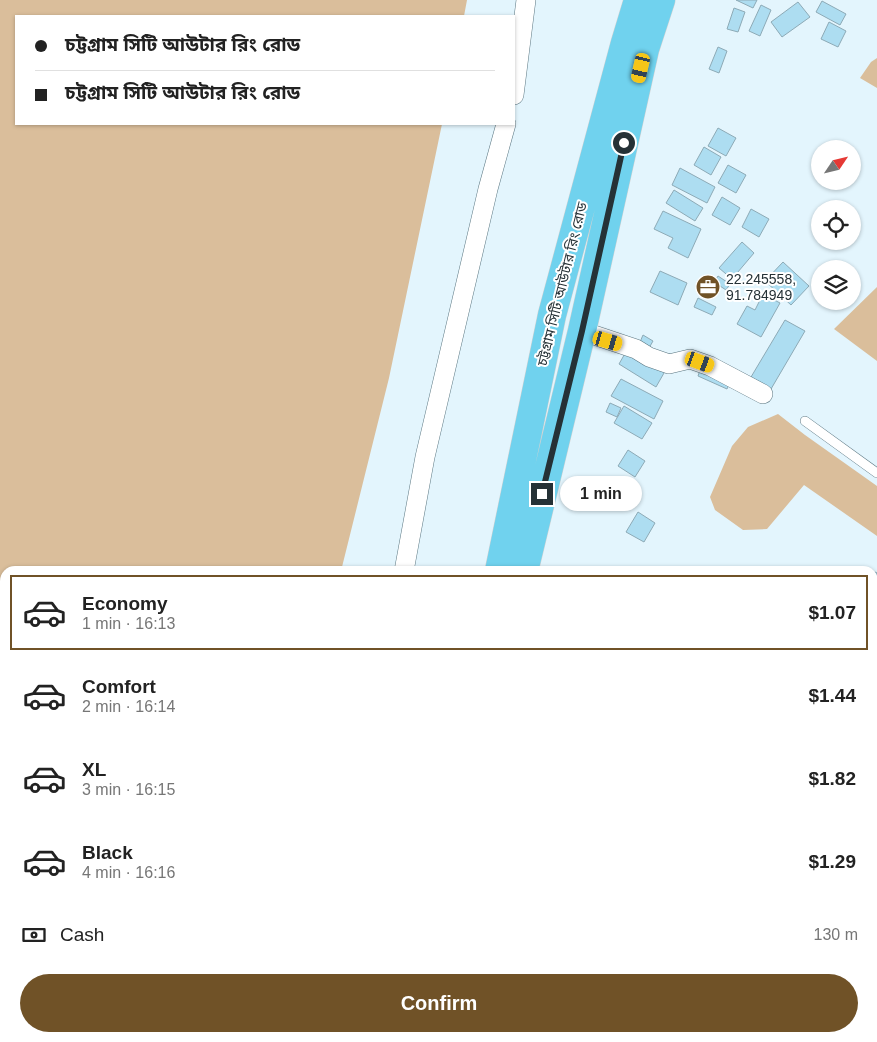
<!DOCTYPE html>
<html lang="en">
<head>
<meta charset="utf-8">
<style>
  :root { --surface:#fff; --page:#f6f6f6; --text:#222; --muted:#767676; --line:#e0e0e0; --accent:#705227 }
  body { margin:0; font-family:Helvetica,"Noto Sans Bengali",sans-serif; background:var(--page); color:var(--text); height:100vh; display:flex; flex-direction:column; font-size:19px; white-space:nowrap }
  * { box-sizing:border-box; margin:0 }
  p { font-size:16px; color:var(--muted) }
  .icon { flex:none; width:28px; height:28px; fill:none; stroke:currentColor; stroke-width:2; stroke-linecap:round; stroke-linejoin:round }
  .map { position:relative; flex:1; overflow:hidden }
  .drawer { position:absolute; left:0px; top:566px; width:878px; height:476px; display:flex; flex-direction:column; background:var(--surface); border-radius:15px 15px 0 0; box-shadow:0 1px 4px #0004 }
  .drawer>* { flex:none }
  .guide { position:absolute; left:15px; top:15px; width:500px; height:110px; border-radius:0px; box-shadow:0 1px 4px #0004; display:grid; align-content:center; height:110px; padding:0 20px; background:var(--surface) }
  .needle { width:32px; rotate:55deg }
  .tools { position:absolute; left:811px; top:140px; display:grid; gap:10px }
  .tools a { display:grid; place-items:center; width:50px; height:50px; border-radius:50%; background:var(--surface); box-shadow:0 1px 4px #0004; font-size:25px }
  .end { position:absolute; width:22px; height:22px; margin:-11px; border:6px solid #253136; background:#fff; box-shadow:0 0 0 2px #fff }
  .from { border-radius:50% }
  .bubble { position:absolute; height:35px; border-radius:18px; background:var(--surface); box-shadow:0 1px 4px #0004; font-size:16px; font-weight:600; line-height:35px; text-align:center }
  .car { position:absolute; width:15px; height:30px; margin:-15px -8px; border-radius:6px; box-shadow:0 0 4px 1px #0007; background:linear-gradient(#f5c518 24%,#345 0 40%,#f5c518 0 76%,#345 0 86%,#f5c518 0) }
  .guide b { display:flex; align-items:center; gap:18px; height:48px; font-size:19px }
  .guide b+b { border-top:1px solid var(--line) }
  .guide i { width:12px; height:12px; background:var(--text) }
  ul { padding:9px 0 0; list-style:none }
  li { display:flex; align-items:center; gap:15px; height:75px; margin:0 10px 8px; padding:0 10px; border:2px solid transparent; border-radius:0px }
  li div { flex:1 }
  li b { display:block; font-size:19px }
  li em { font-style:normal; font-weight:600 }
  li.active { border-color:var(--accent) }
  li>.icon { width:45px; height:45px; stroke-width:1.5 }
  .pay { display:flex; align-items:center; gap:12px; height:55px; padding:0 20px; font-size:19px }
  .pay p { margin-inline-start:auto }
  .action { display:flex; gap:10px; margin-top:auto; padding:10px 20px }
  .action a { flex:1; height:58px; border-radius:30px; background:var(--accent); color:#fff; font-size:20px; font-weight:600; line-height:58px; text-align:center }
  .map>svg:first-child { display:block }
  .water { fill:#dabe9b }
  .building { fill:#adddf1; stroke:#8daab6 }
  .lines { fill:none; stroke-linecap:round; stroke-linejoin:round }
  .lane-casing { stroke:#5a7681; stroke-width:10 }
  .street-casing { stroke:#5a7681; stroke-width:20 }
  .primary-casing { stroke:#cfd2d3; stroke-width:29 }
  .lane { stroke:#fff; stroke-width:9 }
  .street { stroke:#fff; stroke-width:19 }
  .primary { stroke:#70d2ee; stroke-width:28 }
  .route { stroke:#253136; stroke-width:6 }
  .labels { text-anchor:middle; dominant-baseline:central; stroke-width:4; stroke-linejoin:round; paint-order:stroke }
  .poi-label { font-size:14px; fill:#253136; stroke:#fff; text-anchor:start }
  .street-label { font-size:14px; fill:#253136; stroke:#fff }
</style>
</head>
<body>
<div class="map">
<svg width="877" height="1042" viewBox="0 0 877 1042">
  <rect width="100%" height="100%" fill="#e3f5fd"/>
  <path class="water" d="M0,0H467L464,16H16V124H442L389,378L341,571H5V1038H228L227,1042H0Z
    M877,58V88L860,78L871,62Z
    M877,287V361L834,329Z
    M778,414L805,435L877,486V536L804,485L767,529L743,530L715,510L710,497L732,446L748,427Z
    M873,627L877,629V761L873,766Z
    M622,1038H777L774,1042H621Z"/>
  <path class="building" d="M736,0H757L753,8Z
    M822,1L846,14L840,25L816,12Z
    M798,2L810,17L782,37L771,22Z
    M761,5L771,10L760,36L749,31Z
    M734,8L745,12L738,32L727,29Z
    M829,22L846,31L838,47L821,39Z
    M718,47L727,51L719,73L709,69Z
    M718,128L736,138L726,156L708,146Z
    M704,147L721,157L711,175L694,165Z
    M728,165L746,175L736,193L718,183Z
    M680,168L715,187L707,203L672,185Z
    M674,190L703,208L695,221L666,203Z
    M722,197L740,208L730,225L712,215Z
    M751,209L769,219L759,237L742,227Z
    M663,211L701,229L688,258L668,248L673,238L654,229Z
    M742,242L754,253L732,279L719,268Z
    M783,262L809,286L791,305L765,281Z
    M660,271L687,283L678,305L650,292Z
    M718,276L730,284L726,290L714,282Z
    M763,294L780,303L761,337L737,324L747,306L755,310Z
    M698,298L716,307L712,315L694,307Z
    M785,320L805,331L771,389L751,377Z
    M643,335L653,341L649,348L640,342Z
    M631,343L668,366L656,387L619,364Z
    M703,362L733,376L727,389L698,376Z
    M621,379L663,401L654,419L611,396Z
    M610,403L621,408L617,417L606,412Z
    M624,406L652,423L642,439L614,423Z
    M628,450L645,461L635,477L618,466Z
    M638,512L655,523L644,542L626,532Z
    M875,572L877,573V601L872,598L875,590L872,589V576Z
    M872,836L877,839V865L872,872Z
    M877,890V927L872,924V896Z"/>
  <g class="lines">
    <defs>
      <path id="lane" d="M805,421L877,473"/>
      <path id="street" d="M514,95L526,0
        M582,331L636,349L649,357L669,364L690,359L710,366L763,394
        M404,571L425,457L488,189L506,124
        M299,1042L300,1038"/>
      <path id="primary" d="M499,571L552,315L625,43L638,0
        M524,571L582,331L645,49L661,0
        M404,1042V1038
        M427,1042L428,1038"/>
    </defs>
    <use href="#lane" class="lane-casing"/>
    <use href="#street" class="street-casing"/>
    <use href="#primary" class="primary-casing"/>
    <use href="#lane" class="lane"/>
    <use href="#street" class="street"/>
    <use href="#primary" class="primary"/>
  </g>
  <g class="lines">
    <path class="route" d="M542,494L582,331L624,143"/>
  </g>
  <defs>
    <symbol id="office-disc" viewBox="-11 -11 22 22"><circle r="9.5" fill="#705227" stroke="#fff"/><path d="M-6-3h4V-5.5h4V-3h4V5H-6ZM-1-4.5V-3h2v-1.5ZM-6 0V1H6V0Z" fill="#fff"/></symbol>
  </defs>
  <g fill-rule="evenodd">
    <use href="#office-disc" x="694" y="273" width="28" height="28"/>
  </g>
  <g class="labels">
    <g class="poi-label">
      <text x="726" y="279">22.245558,<tspan x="726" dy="16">91.784949</tspan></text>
    </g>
    <g class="street-label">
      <text transform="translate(562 284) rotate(-76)">চট্টগ্রাম সিটি আউটার রিং রোড</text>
    </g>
  </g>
</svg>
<div class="tools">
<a><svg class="needle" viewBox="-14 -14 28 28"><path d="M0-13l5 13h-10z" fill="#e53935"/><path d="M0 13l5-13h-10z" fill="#767676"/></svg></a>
<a><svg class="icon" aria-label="locate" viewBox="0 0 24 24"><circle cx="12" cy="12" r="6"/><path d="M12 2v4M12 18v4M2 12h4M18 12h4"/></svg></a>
<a><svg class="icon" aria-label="layers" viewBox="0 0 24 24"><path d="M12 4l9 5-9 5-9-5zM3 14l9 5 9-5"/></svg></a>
</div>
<i class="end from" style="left:624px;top:143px"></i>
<i class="end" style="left:542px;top:494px"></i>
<div class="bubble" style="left:560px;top:476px;width:82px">1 min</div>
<i class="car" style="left:641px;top:68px;rotate:193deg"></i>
<i class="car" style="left:608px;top:341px;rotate:106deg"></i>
<i class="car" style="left:700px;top:362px;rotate:110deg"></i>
<div class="guide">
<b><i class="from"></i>চট্টগ্রাম সিটি আউটার রিং রোড</b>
<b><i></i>চট্টগ্রাম সিটি আউটার রিং রোড</b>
</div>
<section class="drawer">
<ul>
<li class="active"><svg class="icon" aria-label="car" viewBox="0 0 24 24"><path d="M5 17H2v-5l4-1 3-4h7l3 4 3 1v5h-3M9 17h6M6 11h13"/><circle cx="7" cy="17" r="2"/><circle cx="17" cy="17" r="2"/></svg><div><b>Economy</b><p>1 min · 16:13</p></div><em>$1.07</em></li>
<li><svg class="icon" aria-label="car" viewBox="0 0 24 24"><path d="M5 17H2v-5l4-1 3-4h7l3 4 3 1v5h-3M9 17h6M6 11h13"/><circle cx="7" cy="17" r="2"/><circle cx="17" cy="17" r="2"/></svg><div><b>Comfort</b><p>2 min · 16:14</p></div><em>$1.44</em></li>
<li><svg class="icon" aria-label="car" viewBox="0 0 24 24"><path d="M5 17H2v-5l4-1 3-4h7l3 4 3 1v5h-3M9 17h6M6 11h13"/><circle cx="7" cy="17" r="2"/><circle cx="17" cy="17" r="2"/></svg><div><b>XL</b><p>3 min · 16:15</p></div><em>$1.82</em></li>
<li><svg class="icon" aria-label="car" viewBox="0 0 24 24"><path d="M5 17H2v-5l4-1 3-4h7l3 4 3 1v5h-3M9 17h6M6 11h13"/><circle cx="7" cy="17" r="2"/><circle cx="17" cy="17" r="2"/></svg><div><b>Black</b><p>4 min · 16:16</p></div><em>$1.29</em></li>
</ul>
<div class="pay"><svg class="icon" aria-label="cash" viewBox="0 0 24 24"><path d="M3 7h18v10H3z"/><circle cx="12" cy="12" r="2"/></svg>Cash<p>130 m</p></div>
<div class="action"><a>Confirm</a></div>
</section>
</div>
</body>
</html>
